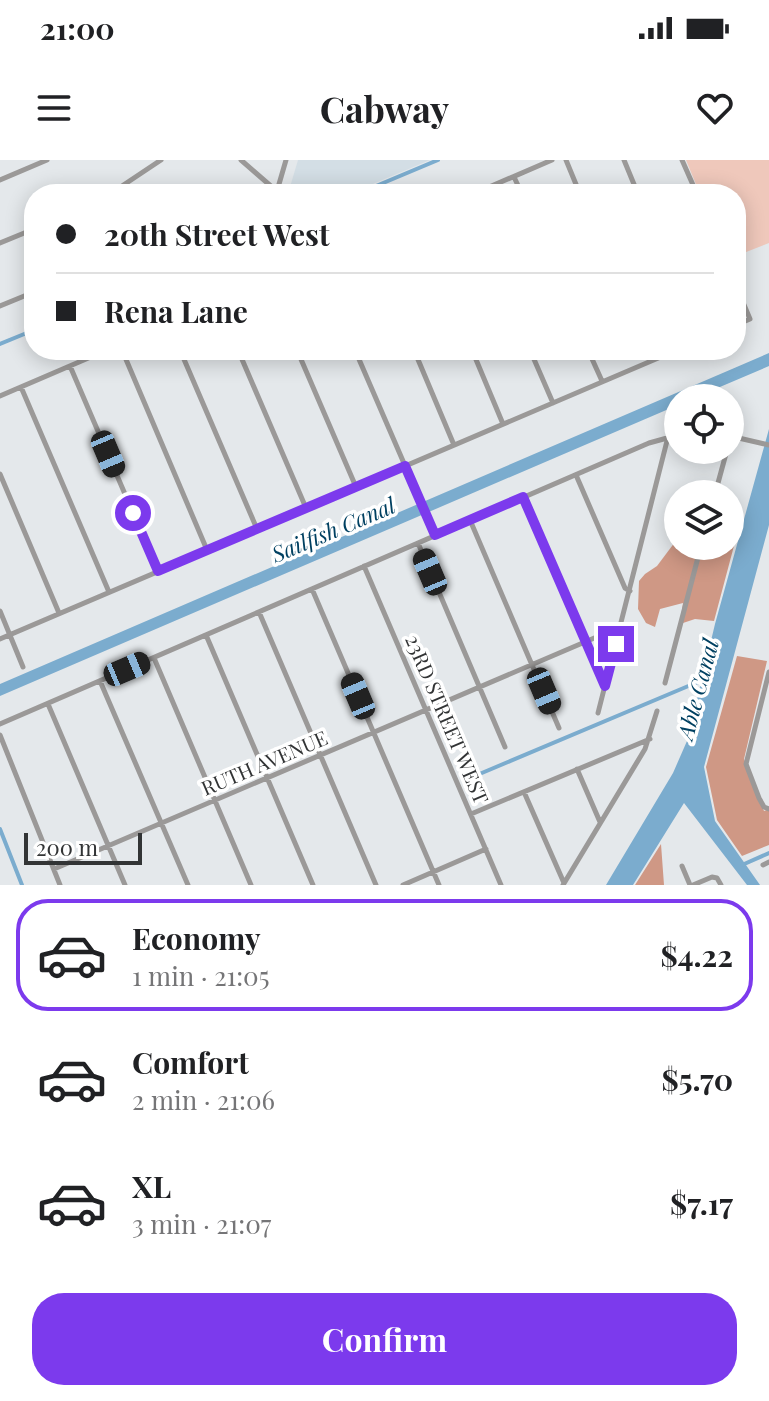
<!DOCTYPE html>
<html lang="en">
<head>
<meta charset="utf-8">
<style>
  :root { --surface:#fff; --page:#f2f2f2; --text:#202124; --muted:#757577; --line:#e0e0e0; --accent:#7c3aed }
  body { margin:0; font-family:"Playfair Display",serif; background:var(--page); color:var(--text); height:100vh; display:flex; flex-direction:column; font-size:30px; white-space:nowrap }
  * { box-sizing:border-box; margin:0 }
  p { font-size:26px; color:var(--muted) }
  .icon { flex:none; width:44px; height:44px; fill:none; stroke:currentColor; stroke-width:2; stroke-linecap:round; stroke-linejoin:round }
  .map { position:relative; height:725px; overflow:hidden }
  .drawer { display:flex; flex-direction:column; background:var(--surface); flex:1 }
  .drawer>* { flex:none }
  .guide { position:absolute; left:24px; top:24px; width:722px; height:176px; border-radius:32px; box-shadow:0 4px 20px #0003; display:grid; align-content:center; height:176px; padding:0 32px; background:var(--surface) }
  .tools { position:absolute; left:664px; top:224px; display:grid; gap:16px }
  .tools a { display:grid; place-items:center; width:80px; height:80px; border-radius:50%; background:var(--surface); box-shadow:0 4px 20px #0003; font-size:40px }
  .scale { position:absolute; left:24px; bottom:20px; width:118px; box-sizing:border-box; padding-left:8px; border:4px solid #323435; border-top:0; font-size:22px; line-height:28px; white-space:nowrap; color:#323435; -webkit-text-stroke:6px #fff; paint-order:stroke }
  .end { position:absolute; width:36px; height:36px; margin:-18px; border:10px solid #7c3aed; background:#fff; box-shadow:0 0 0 4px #fff }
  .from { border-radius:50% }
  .car { position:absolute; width:24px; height:48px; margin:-24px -12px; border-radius:10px; box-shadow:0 0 6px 2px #0007; background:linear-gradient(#222 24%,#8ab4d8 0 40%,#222 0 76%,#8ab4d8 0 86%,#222 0) }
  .guide b { display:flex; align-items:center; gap:28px; height:76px; font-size:30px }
  .guide b+b { border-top:2px solid var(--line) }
  .guide i { width:20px; height:20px; background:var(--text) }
  ul { padding:14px 0 0; list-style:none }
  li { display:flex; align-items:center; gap:24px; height:112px; margin:0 16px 12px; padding:0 16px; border:4px solid transparent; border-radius:32px }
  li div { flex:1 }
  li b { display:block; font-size:30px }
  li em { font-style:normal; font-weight:700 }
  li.active { border-color:var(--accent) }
  li>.icon { width:72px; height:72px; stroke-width:1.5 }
  .action { display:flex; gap:16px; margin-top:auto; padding:16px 32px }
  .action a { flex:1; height:92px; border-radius:32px; background:var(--accent); color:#fff; font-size:32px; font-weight:700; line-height:92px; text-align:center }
  .status { display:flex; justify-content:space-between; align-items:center; height:56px; padding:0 40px; background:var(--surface); direction:ltr }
  .status svg { height:22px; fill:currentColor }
  header { display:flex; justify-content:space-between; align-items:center; height:104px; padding:0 32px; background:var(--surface); font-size:36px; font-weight:700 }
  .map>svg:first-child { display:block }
  .built { fill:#d3dee5 }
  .green { fill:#efc8bb }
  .forest { fill:#cf9885 }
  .water { fill:#7bacce }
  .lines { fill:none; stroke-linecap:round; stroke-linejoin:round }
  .canal { stroke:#7bacce; stroke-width:4 }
  .minor { stroke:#9b9998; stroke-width:5 }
  .route { stroke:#7c3aed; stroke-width:10 }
  .labels { text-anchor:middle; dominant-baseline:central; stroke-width:7; stroke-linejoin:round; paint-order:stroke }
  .street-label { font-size:20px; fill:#323435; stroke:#fff }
  .water-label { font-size:22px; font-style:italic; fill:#004061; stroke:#fff }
</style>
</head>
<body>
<div class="status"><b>21:00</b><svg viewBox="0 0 49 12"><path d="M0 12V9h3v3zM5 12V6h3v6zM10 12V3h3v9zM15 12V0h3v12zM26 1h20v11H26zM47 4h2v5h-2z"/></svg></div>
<header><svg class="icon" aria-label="menu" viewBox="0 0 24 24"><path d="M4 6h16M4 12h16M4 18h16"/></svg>Cabway<svg class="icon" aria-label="heart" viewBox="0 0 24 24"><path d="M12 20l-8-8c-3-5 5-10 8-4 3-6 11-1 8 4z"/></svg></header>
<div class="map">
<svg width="769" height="725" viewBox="0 0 769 725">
  <rect width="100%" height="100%" fill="#e4e8eb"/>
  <path class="built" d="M298,0H430L349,34H293L290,27Z"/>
  <path class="green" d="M686,0H769V83L736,96V34H700Z"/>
  <path class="forest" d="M740,352H743L714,461L695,459L680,464L683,443L660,449L655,467L646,463L638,449L639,421L645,414L657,406L678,378V386H730V363Z
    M737,496L767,501L744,599L764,651L769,649V685L742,696L717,660L706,607Z
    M661,684L664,725H635Z"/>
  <path class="water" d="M769,193V206L694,238H678V245L0,536V524Z
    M769,269V365L704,607L715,661L760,725H747L684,643L633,725H606L673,613L687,581L715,464Z"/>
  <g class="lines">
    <path class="canal" d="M357,34L438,0
      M0,184L34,170
      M470,618L705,519
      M0,669L22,725
      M742,705L769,693"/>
    <path class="minor" d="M241,0L280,34
      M566,0L580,34
      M624,0L638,34
      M682,0L697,34
      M514,17L522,34
      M0,20L47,0
      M277,31L286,0
      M110,34L161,0
      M262,34L274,29
      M473,34L552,0
      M0,83L34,69
      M736,126L750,159L736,165
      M0,146L34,132
      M122,190L207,390
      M180,190L257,369
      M238,190L306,348
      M297,190L356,327
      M355,190L435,375
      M414,190L454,285
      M472,190L503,264
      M530,190L553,243
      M588,190L602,221
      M647,190L651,201
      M70,206L158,411
      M21,227L109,432
      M0,236L107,190
      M730,276L769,285
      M0,314L59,453
      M576,315L625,428L630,431
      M715,334L727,290
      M523,337L604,525
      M470,360L559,568
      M418,383L505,587
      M364,406L501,725
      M312,429L439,725
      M0,451L23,507
      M259,452L376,725
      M206,475L313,725
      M0,479L677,190
      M154,498L251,725
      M769,512L746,604L759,638L764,647L769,649
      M100,521L188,725
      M665,523L701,386
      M48,544L125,725
      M598,553L668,277
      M0,564L649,283L678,275
      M0,575L60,725
      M577,609L600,662
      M524,632L564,723
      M471,654L650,579
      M763,705L769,702
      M682,706L690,725
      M54,709L620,467
      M403,725L486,689
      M563,725L645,589L657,551
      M693,725L712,717L717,718L721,725"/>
  </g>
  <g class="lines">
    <path class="route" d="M133,353L158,411L405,306L435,375L523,337L605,526L616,484"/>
  </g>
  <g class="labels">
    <g class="street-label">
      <text transform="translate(448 559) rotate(67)">23RD STREET WEST</text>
      <text transform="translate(264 602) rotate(-23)">RUTH AVENUE</text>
    </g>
    <g class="water-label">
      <text transform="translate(333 369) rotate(-23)">Sailfish Canal</text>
      <text transform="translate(697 529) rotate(-75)">Able Canal</text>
    </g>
  </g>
</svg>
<div class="tools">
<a><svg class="icon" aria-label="locate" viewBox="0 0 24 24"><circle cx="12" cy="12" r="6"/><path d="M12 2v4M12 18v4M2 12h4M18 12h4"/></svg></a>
<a><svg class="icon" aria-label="layers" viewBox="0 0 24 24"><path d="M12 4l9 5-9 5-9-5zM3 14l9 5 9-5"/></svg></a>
</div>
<div class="scale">200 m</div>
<i class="end from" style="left:133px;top:353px"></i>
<i class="end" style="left:616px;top:484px"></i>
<i class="car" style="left:108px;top:294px;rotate:157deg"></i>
<i class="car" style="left:430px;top:412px;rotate:337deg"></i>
<i class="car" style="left:127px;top:509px;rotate:67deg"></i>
<i class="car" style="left:544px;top:531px;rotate:157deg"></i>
<i class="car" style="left:358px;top:536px;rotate:337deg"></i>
<div class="guide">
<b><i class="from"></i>20th Street West</b>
<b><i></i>Rena Lane</b>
</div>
</div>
<section class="drawer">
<ul>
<li class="active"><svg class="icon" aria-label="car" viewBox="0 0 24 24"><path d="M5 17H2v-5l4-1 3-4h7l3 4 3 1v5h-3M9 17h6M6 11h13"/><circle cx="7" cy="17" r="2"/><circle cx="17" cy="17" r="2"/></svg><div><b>Economy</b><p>1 min · 21:05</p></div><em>$4.22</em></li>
<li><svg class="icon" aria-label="car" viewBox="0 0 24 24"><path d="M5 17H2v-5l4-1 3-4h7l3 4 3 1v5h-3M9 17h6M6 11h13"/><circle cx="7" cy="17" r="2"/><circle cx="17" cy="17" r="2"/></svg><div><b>Comfort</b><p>2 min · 21:06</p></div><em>$5.70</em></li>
<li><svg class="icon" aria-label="car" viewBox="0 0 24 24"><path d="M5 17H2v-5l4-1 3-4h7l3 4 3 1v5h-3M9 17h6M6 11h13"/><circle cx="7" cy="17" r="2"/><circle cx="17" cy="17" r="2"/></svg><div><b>XL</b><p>3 min · 21:07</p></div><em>$7.17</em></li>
</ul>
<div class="action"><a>Confirm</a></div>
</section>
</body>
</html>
